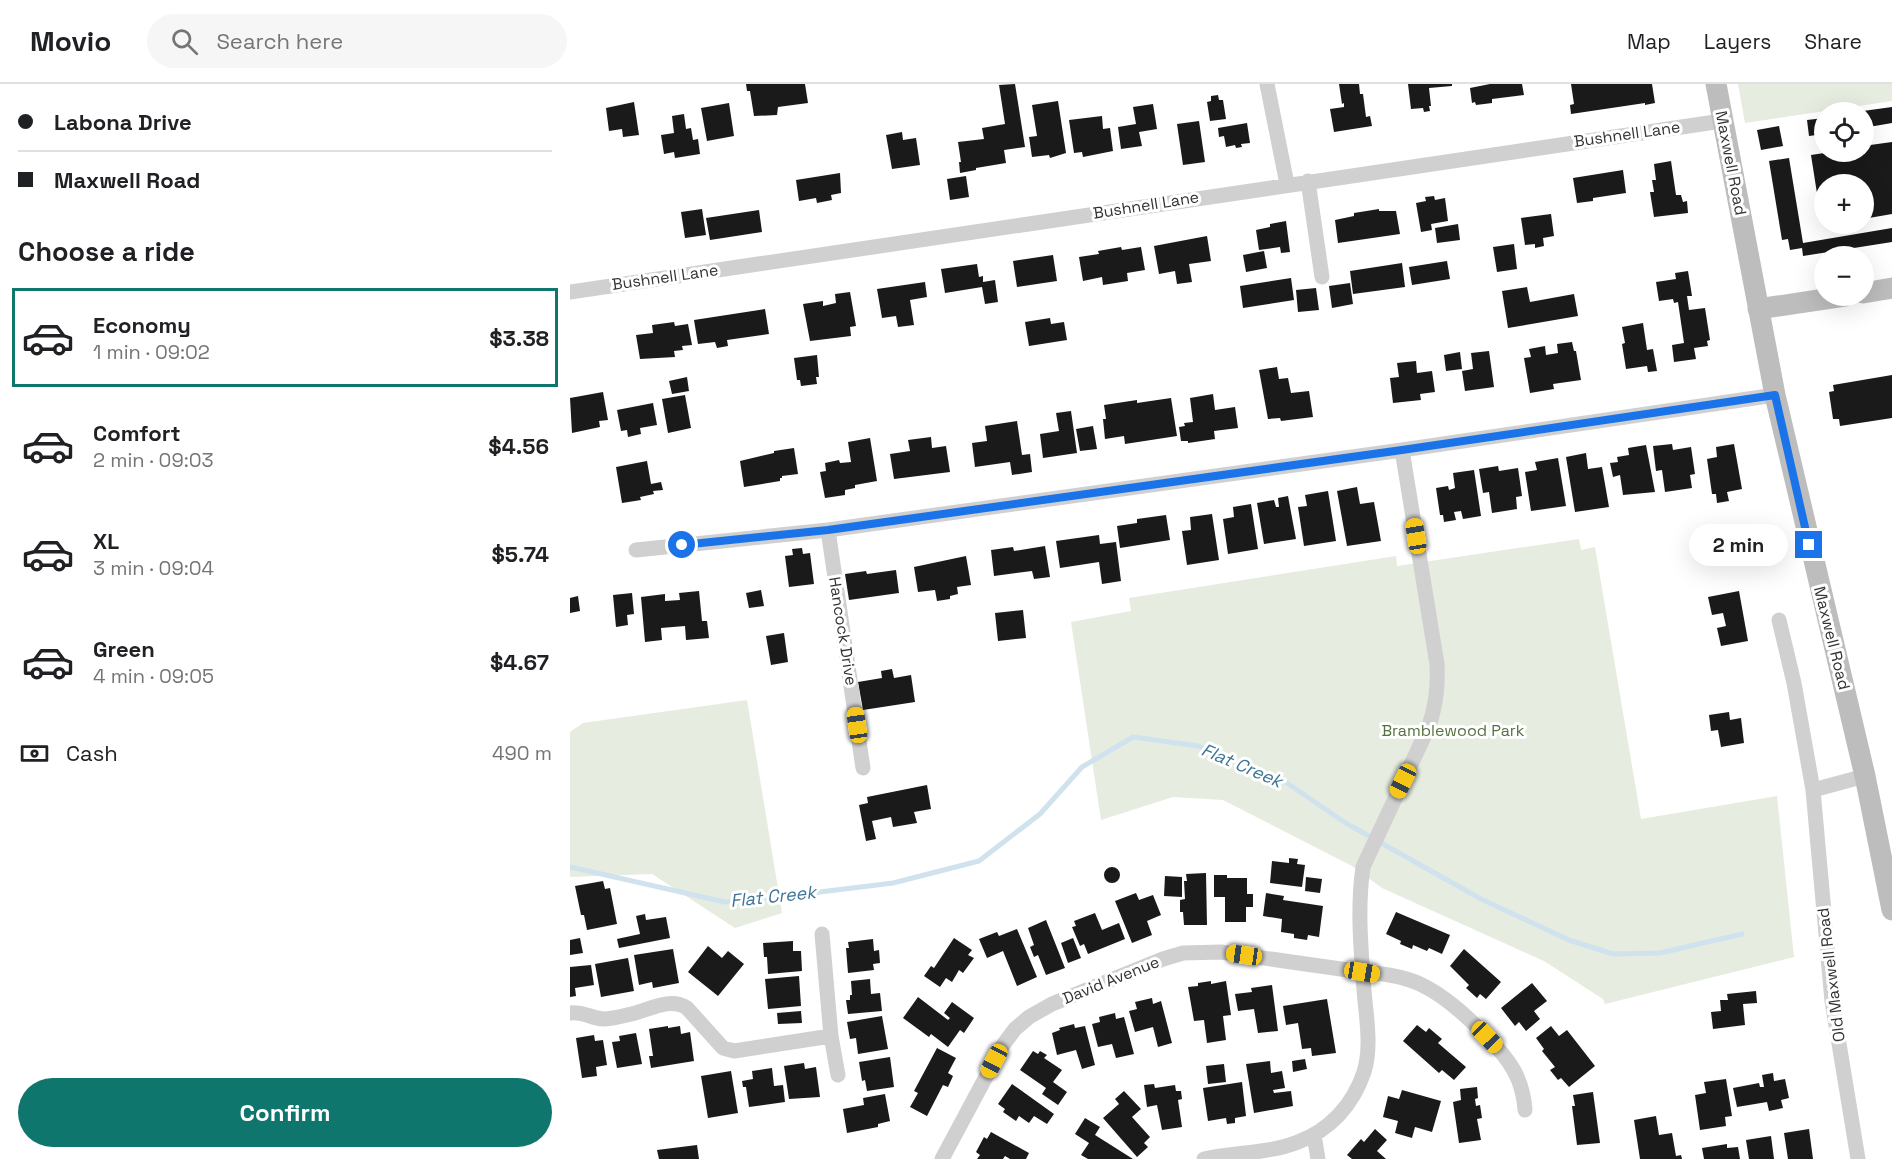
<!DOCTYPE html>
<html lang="en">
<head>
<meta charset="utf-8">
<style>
  :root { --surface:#fff; --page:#f6f6f6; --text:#202124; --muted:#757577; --line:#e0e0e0; --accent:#0f766e }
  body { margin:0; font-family:"Space Grotesk",sans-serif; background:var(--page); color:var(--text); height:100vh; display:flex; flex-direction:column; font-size:22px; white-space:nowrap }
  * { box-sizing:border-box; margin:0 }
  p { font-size:20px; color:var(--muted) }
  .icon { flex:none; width:33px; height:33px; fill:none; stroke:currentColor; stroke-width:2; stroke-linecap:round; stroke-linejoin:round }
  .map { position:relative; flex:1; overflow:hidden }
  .details { display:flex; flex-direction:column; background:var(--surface); width:570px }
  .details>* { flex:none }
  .hud { display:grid; align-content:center; height:132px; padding:0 18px; background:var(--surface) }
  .tools { position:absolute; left:1244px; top:18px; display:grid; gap:12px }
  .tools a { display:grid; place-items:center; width:60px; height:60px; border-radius:50%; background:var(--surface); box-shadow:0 6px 24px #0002; font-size:30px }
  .end { position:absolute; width:27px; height:27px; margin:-14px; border:8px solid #1a73e8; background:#fff; box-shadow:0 0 0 3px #fff }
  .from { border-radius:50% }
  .bubble { position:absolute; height:42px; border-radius:21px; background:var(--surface); box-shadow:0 6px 24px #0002; font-size:20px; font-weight:600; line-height:42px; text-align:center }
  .car { position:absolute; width:18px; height:36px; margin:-18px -9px; border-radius:8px; box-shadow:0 0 4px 2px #0007; background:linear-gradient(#f5c518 24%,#345 0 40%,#f5c518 0 76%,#345 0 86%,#f5c518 0) }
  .hud b { display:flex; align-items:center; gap:21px; height:57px; font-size:22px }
  .hud b+b { border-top:2px solid var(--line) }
  .hud i { width:15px; height:15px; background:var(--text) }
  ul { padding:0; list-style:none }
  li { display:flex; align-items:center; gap:18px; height:99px; margin:0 12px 9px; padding:0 6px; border:3px solid transparent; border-radius:0px }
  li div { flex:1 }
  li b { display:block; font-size:22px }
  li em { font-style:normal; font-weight:600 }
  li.active { border-color:var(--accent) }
  li>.icon { width:54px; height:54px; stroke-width:1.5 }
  h2 { padding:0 18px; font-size:27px; line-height:72px }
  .pay { display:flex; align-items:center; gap:15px; height:66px; padding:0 18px; font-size:22px }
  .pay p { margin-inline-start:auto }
  .primary-button { display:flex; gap:12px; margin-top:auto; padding:12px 18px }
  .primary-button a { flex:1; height:69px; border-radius:36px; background:var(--accent); color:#fff; font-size:24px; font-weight:600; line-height:69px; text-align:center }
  header { display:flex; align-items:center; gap:36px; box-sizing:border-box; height:84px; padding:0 30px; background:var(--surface); border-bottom:2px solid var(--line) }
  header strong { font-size:28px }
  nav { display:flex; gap:33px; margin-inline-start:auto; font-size:21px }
  .search { width:420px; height:54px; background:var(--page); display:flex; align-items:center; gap:15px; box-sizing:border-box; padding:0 21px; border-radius:33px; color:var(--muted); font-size:22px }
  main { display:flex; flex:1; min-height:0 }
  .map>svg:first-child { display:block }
  .green { fill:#e6ecdf }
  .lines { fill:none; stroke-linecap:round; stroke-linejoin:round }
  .stream { stroke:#cfe2ee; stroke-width:5 }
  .building { fill:#1a1a1a }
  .minor { stroke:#d0d0d0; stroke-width:15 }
  .secondary { stroke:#bdbdbd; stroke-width:21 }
  .route { stroke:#1a73e8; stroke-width:8 }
  .labels { text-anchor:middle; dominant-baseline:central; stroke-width:6; stroke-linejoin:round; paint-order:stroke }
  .street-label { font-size:16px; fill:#333; stroke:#fff }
  .park-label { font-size:16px; fill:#56703f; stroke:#fff }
  .water-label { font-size:18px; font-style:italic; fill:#3f7597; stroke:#fff }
</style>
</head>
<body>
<header>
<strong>Movio</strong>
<div class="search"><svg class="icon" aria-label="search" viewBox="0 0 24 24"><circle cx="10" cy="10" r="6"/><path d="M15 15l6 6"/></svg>Search here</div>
<nav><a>Map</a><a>Layers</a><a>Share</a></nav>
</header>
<main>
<section class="details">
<div class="hud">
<b><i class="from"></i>Labona Drive</b>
<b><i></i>Maxwell Road</b>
</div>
<h2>Choose a ride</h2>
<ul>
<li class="active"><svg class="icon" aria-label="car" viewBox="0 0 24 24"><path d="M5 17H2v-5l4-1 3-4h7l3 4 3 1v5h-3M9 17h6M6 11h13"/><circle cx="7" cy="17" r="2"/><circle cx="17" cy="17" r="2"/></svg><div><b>Economy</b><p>1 min · 09:02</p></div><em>$3.38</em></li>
<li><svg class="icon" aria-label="car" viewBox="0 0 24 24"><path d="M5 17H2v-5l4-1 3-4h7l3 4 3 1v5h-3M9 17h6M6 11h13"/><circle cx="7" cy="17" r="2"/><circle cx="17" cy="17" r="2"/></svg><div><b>Comfort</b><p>2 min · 09:03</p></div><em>$4.56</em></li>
<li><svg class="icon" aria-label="car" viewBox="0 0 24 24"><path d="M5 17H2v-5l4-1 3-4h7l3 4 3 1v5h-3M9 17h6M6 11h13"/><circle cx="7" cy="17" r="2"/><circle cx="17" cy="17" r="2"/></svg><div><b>XL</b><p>3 min · 09:04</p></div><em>$5.74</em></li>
<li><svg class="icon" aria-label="car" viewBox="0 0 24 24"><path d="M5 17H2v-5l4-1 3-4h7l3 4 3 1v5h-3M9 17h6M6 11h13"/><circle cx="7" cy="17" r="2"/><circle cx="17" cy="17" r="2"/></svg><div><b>Green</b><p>4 min · 09:05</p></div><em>$4.67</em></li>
</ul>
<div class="pay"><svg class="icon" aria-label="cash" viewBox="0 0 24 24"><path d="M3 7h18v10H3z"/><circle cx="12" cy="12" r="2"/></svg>Cash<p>490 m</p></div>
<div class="primary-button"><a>Confirm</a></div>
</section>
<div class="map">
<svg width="1322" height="1075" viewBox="0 0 1322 1075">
  <rect width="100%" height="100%" fill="#fff"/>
  <path class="green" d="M1168,0H1322V17L1175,39Z
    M1009,455L1011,466L1025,463L1071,735L1207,712L1224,873L1035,920L1033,915L974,877L812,804L782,782L653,716L603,713L531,736L501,538L561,527L559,514L826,472L827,482Z
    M177,616L212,829L165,844L82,790L0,793V648L13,639Z"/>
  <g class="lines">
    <path class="stream" d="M0,783L155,818L185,816L323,799L409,777L470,730L512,683L563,653L628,662L717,699L774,738L911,815L999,856L1043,870L1090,869L1172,850"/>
  </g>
  <path class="building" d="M176,0H235L238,19L208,23L207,31L184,32L180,7H177Z
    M445,0L455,63L434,66L436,79L406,84V86L390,89L389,78H391L388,58L414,55L412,44L435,40L429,1Z
    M769,0H789L790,10H793L796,33L800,32L802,42L764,48L760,25L774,23V19L772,20Z
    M838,0H882V2L859,4L861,22H859L860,27L854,28L853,24L841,25Z
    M920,0H952L954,11L922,15V19L906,21L905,18L902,19L900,4Z
    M1001,0H1082L1085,19L1075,21V19L1001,30L1000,21L1004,20Z
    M648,11L649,16H653L656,35L640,37L637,18L641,17V12Z
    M488,17L496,69L480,74L479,71L462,73L459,53L467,52L462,21Z
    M64,18L69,51L53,53L52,45L39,47L36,24Z
    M159,19L164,52L137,57L131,24Z
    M583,20L587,45L569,48L572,62L551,65L548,43L566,40L563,23Z
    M1322,23V39L1293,44V27Z
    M114,30L116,45L121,44L123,56L128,55L130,70L105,74L104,68L94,70L91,51L104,49L102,32Z
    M532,32L533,45L540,44L543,67L513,73L512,68L504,69L499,36Z
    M1254,34V50L1239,52L1237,36Z
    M629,37L635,78L613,81L607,40Z
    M677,39L680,59L671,60L672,63L666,64L665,61L656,63L654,52L649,53L648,44Z
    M1209,42L1213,62L1191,66L1187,46Z
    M332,48L333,56L346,54L350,81L322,85L316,51Z
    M1322,58V130L1293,135V100H1254V135H1251L1241,71L1261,68H1293V62Z
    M1219,74L1233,159L1322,144V158L1233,172L1232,164L1220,166L1218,155L1212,156L1199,77Z
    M1101,77L1106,111H1111L1113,118L1117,117L1118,129L1084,133L1080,108H1084L1082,96H1086L1084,80Z
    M1053,86L1056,109L1023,114V117L1007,119L1003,94Z
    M270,89L271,109L261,111L262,116L247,119L246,114L229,117L226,96Z
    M396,92L399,113L380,116L377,95Z
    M864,112L865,116L875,114L878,137L861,140L862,146L851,148L846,119L856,117L855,113Z
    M132,125L136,151L115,154L111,128Z
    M809,125V127H826L830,150L768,159L765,136L784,132V129Z
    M189,126L192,148L140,156L136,134Z
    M981,130L984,152L973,154L974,162L965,164V160L955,161L951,134Z
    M716,137L720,168L711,169L710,163L689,166L686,146L700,143V140Z
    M888,140L890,156L867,159L865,144Z
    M637,152L641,177L619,180L622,198L607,200L605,187L589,190L584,162Z
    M944,160L947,185L927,188L923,163Z
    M551,163L552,166L571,163L575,186L557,189L558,197L533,201L532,193L513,197L509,173L529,170L528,167Z
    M694,167L697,184L676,188L673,171Z
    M483,171L487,197L447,203L443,177Z
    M877,177L880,195L842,201L839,183Z
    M832,179L835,203L783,210L780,187Z
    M407,180L409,193L413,192V198L425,196L428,218L415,220L412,203L375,209L371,185Z
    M1118,187L1122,212H1117L1119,226L1135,224L1140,256L1137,257L1138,262L1124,264L1126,275L1104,278L1102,261L1114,259L1108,218L1104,219L1103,215L1089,217L1086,198L1106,195L1105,189Z
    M721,194L724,216L673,224L670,202Z
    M355,198L357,213L340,216L344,241L328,243L326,232L312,234L307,205Z
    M780,199L783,220L762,224L759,202Z
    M957,203L960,218L1004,210L1008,232L938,244L932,207Z
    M746,204L749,226L728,228L726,206Z
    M280,208L286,242L280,243L281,252L240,257L233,220L253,217V222L266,219L265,210Z
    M195,225L199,250L157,256L158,262L147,264L145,258L128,260L124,236Z
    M480,234L481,240L494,238L497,256L459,262L455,238Z
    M104,238L105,242L118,240L122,261L112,262L113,266L104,267L105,273L70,275L66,251L83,249L82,241Z
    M1073,239L1077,266L1083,265L1087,287L1078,288L1077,282L1056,285L1052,260L1055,259L1052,243Z
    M1002,258L1004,267H1006L1011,296L983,300L984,305L960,309L954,274L961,273L959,265L975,262L976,271L988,269L987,260Z
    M919,267L924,303L895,307L892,287L903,285L901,269Z
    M890,268L892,285L876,287L874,271Z
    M247,271L249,293H246L247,300L231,302L230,296H227L224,274Z
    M846,277L847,289L862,287L865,308L850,310L851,316L823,319L820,294L829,293L827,279Z
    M707,283L709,295L718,294L721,309L739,307L743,333L711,337L710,334L698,335L689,286Z
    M1322,291V334L1270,342L1269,335H1263L1259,308L1264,307L1263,301Z
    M117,293L119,307L102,310L99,297Z
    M33,308L38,336L29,337L30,343L2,349L0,314Z
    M643,310L645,326L665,323L668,344L644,347L645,355L618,359V357H611L609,343L615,342L614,339L623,338L620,314Z
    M115,311L121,344L98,349L92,315Z
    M601,314L607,352L555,360L554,352L535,355L533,335H536L534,321L567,316V319Z
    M83,319L87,341L70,344L71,350L58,353L57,346L51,347L47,326Z
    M501,327L507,369L473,374L470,350L489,347L486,329Z
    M447,337L452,371L460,370L462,388L442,391L440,378L405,383L402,359L417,357L415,342Z
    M523,342L527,365L510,367L506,345Z
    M361,353L362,364L376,362L380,388L324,395L320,370L340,367L338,356Z
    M300,354L307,397L285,401V404L275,406V411L255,414L250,388L256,387L255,379L269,376L270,379L281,378L278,358Z
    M1102,360L1103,366L1121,363L1125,390L1120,391L1122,404L1095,408L1092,386L1086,387L1083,362Z
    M1164,360L1172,405L1157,408L1159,417L1147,419L1146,410H1142L1137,375L1147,373L1146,363Z
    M1076,361L1085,408L1053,411L1050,391L1043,393L1040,379L1048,378L1047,373L1059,371L1058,364Z
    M224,364L228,390L212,392V394H210V397L174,403L170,377L204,369V367Z
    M1016,369L1018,385L1032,383L1039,423L1005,428L996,373Z
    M988,374L996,422L961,427L955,388L967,386L965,378Z
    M77,377L81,400L91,398L93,406L83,407L84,410L70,413L71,416L52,419L46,383Z
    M928,382L929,387L948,384L952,412L946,413L947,425L922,429L919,408L913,409L909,385Z
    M904,386L911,432L893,435L891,427L884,428L886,436L874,438L873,431H870L866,404L878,402L879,406L885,404L883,389Z
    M787,403L790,420L804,418L811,457L777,462L767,407Z
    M758,407L766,457L734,462L728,423L737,422L735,411Z
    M718,412L726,455L694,460L687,419L704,416L706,423H709L708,414Z
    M681,420L688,465L658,470L653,435L664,433L663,423Z
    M642,430L649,476L617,481L612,447L621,446L620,433Z
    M596,431L600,456L550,464L547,442L567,439V435Z
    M529,451L530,460L546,458L551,497L532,500L529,478L490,484L486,457Z
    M475,462L480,493L464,495L462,487L424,492L421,466L443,463L444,467Z
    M232,464L233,470L240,469L244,500L219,503L215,472L223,471L222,465Z
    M396,472L401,501L387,503L388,510L380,512V515L367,517L365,506L348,508L344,483Z
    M326,486L329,509L279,516L275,490L296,487L297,490Z
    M191,506L194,522L179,524L176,509Z
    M129,507L132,537H137L139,554L116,556L115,542L91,544L92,556L75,558L71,513L95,510V517L110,516L109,509Z
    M1169,507L1178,557L1151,562L1147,544L1156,542L1153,529L1142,531L1138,513Z
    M62,509L64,530L57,531L58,541L46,543L43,511Z
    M8,512L10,527L0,529V514Z
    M453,526L456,554L428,557L425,529Z
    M214,549L218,578L201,581L196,552Z
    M322,585L324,594L341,591L345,618L293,626L288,598L312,594L311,587Z
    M1159,628L1160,636L1171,634L1174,659L1151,663L1148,646L1141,647L1139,631Z
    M357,701L361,725L344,728L347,739L323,743L321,733L302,737L306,755L296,757L289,721L298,719L297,713Z
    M719,774L728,775L727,780L735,781L732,803L700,799L702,777L719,779Z
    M534 791a8 8 0 1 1 16 0a8 8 0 1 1-16 0Z
    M636,789L637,841H614L613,828H610V816L615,815L614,797H617L616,790Z
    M644,791H657V794H677V810H683V823H676V838H655V813H644Z
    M595,792L612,793V813L594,812Z
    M736,793L752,795L750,809L735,807Z
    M33,797L35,805L40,804L47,840L17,846L14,831H11L5,802Z
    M566,809L569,816L583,811L591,831L577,837L582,851L562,859L545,817Z
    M696,809L714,812L713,816L753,822L749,853L738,851L737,856L724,854V850L711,848L712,835L693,832Z
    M826,828L880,851L872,870L859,864L857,867L843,861L842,865L830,860L831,857L816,850Z
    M525,829L532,846L549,839L555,855L518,870L514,860L510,862L502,843L506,842L504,837Z
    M75,830L76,836L96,833L100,854L49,864L47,855L70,850L66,832Z
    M476,836L495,884L476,891L468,871L464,873L460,863L464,861L458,844Z
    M447,845L467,893L447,902L433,867L417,874L409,855L427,848L429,852Z
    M10,854L13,869L0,871V856Z
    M384,854L402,866L398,871L404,874L393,889L389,886L382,898L376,894L370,903L354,892L361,882L364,884Z
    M503,854L511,874L498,879L491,859Z
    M303,855L304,867L309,866L310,879L303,880L304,886L278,889L276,864H279L278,858Z
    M223,857V867H231L232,887L198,890L197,873H194L193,859Z
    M138,862L152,874L158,867L174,880L148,912L118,888Z
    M103,865L109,899L83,904L82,898L69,901L64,871Z
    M894,865L931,898L916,915L910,910L907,914L896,904L899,901L880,882Z
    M58,874L64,907L31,913L25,880Z
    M21,881L24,901L5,904L6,912L0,913V883Z
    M229,892L231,922L198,925L195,895Z
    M300,895L301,910L310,909L312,927L278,930L276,916H280V911H282L281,897Z
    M641,897V900L656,897L661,931L653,932L656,956L637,959L634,936L624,937L618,903L628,902V899Z
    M962,899L977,917L964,927L970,935L956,947L949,938L945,942L931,924Z
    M702,901L708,947L688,949L684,925L668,927L665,910L682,908L681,904Z
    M1186,907L1187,919L1173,920L1175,941L1143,945L1141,928L1151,927L1150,916H1158L1157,910Z
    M348,913L378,936L380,934L374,929L382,918L404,934L394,949L390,946L378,963L361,950L359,953L333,934Z
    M582,914L583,920L591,917L602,959L588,963L583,943L565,948L559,927L567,925L565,918Z
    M757,915L766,969L742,972L741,964L732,965L728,939L716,941L713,922Z
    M231,927L232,939L208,940L207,929Z
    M545,929L546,935L554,933L564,970L546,974L542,960L528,963L522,940L530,938L529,933Z
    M312,932L318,965L288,970L286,954L280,955L277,938Z
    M504,940L505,944L515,942L525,981L512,985L506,966L487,971L482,949L490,946L489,944Z
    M847,941L856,948L859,944L872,955L868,959L896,983L884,996L872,986L869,989L833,957Z
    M98,942V944L110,942L111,950L120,948L124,977L81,984L79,972H83L79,945Z
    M981,942L989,952L997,946L1025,982L999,1003L991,994L988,996L980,986L985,983L972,967L974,965L966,954Z
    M66,949L72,980L47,984L42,958L50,957L49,952Z
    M24,951L25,957L33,956L37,981L26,983L27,992L12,994L6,954Z
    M367,964L386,974L378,989L383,992L378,1003L373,1001L357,1032L340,1023L348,1009L344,1007Z
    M463,967L468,970L470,967L477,971L474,974L492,986L483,998L497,1008L488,1021L472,1010L476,1004L450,986Z
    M320,973L324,1003L297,1007L295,996L292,997L289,978Z
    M735,975L737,985L723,988L722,977Z
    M700,977L701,989L712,987L715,1004L703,1006L704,1009L721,1007L723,1022L684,1029L676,980Z
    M234,979L235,985L246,983L250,1013L219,1015L214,982Z
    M654,980L656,998L638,1000L636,982Z
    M202,984L204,1002L213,1001L215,1018L179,1023L176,1003H173L172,997L183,995L182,987Z
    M161,987L168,1029L138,1034L131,992Z
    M1203,989L1204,997L1215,995L1219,1014L1211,1016L1213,1024L1199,1027L1197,1018L1167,1023L1163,1004L1189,999L1190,1003H1194L1192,991Z
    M1156,995L1162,1032L1155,1033L1156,1042L1130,1046L1125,1011L1136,1009L1134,998Z
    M672,998L676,1032L665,1034V1039L657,1040L656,1034L638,1037L633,1004Z
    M442,1000L484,1030L477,1040L464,1032L459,1039L449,1032L446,1037L433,1028L435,1025L428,1020Z
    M584,1000L585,1004L605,1001L606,1007H611L612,1015L608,1016L612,1043L592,1046L587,1021L577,1023L574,1001Z
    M907,1003L908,1014L905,1015L906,1022L910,1021L912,1034L907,1035L911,1056L889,1059L883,1018L891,1016L890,1005Z
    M832,1006L871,1017L862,1048L845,1043L842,1054L825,1049L828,1037L813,1033L818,1012L829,1015Z
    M554,1007L571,1025L562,1033L580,1053L574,1059L578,1063L567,1073L533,1034L549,1020L545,1015Z
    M1023,1008L1030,1059L1007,1061L1002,1022H1005L1003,1011Z
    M315,1010L320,1037L308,1040V1043L277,1049L273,1025L294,1021L293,1014Z
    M1086,1032L1089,1051L1102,1049L1106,1072L1111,1071L1112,1075H1070L1064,1036Z
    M515,1034L530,1043L525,1051L563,1075H518L511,1071L519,1059L505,1050Z
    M805,1045L817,1056L807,1067L816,1075H782L777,1071L791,1055L794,1058Z
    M1239,1045L1243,1075H1218L1214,1049Z
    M421,1048L459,1069L456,1075H440L435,1072L433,1075H407L410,1071L406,1068L414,1053L417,1055Z
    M1201,1052L1204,1075H1179L1176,1056Z
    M1157,1060V1064L1168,1063L1170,1075H1134L1132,1064Z
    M127,1061L129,1075H89L87,1066Z"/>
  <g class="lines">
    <path class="minor" d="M697,0L717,100
      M738,97L752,193
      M0,208L1152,37
      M258,446L293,684
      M66,466L258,446L832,366L1205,311
      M1209,536L1224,599L1243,706
      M252,850L261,952
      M0,929C12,927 21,934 33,935C41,935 49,933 57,931C76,928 99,912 117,924L153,964L164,967L261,952L268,991
      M744,1051L748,1075
      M372,1075L433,961L445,945L459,933L482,920L593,875L613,869L651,868C693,874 736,880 778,886C802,889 829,890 850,900C876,912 899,934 918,954C940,976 953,995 955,1026
      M634,1075C664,1068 698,1070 728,1058C760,1046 783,1021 794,988C802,963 796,932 794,906C791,865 787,824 793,783L859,642C866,620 868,603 867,580L832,366
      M1288,1075L1262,917L1243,706L1295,692"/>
    <path class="secondary" d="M1146,0L1205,311L1295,692L1322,826
      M1293,209L1322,204
      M1188,225L1275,212"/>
  </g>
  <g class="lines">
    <path class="route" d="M112,461L258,446L832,366L1205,311L1239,461"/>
  </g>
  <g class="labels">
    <g class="street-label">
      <text transform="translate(1057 50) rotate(-8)">Bushnell Lane</text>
      <text transform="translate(1161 79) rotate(79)">Maxwell Road</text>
      <text transform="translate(576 121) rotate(-9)">Bushnell Lane</text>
      <text transform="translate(95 193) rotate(-8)">Bushnell Lane</text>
      <text transform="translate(273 547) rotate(81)">Hancock Drive</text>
      <text transform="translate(1262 554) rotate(76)">Maxwell Road</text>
      <text transform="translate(1261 891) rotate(-97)">Old Maxwell Road</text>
      <text transform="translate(541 896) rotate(-22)">David Avenue</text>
    </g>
    <g class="park-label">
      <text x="883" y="646">Bramblewood Park</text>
    </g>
    <g class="water-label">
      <text transform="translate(672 681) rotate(23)">Flat Creek</text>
      <text transform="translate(203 812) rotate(-6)">Flat Creek</text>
    </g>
  </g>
</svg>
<div class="tools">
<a><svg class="icon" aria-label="locate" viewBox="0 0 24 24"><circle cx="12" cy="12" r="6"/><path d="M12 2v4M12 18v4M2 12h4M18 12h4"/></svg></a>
<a>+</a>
<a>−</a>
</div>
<i class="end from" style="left:112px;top:461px"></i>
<i class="end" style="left:1239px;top:461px"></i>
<div class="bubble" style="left:1119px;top:440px;width:99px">2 min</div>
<i class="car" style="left:846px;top:452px;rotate:351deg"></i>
<i class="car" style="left:287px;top:641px;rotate:352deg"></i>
<i class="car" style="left:833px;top:697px;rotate:206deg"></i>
<i class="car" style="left:674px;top:871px;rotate:278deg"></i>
<i class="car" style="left:792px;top:888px;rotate:99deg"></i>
<i class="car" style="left:917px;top:953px;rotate:136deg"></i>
<i class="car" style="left:424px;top:977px;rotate:208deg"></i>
</div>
</main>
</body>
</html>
